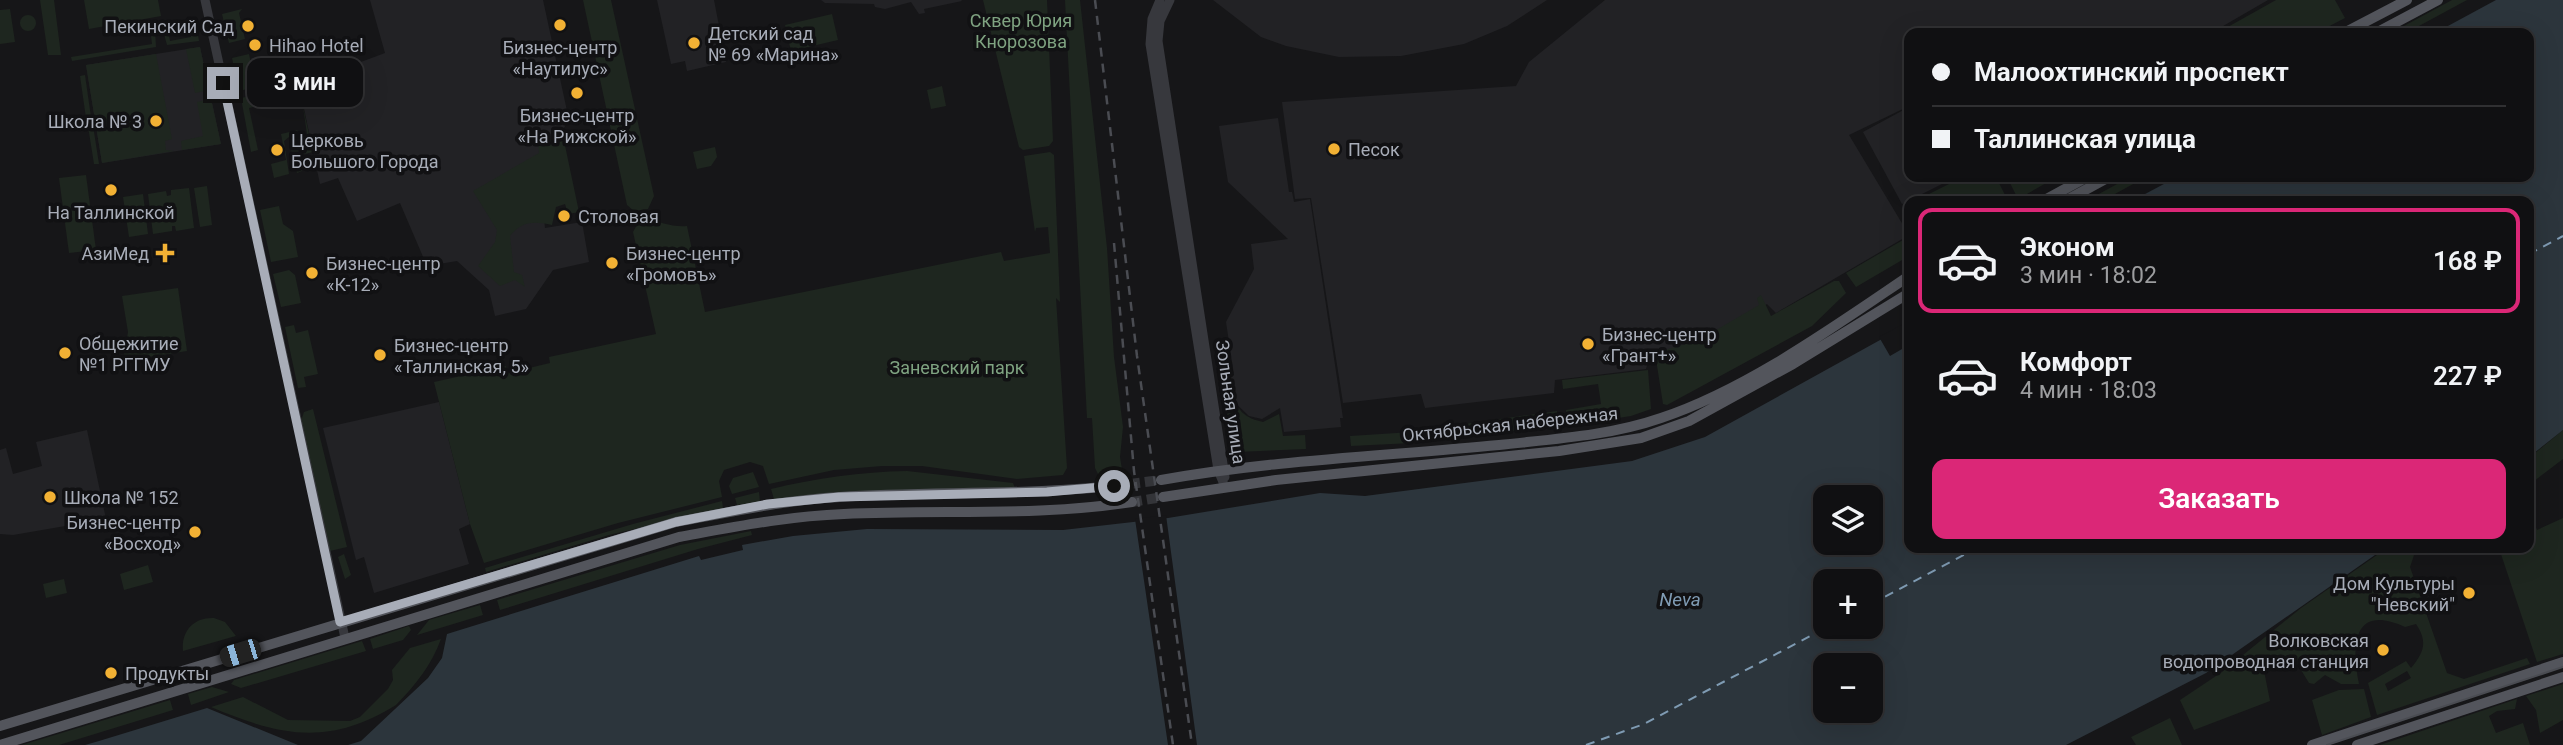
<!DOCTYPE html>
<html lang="ru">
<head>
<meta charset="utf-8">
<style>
  :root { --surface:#101012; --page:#19191b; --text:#f1f3f6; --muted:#9c9d9f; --line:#303032; --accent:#db2777 }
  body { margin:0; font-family:Roboto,sans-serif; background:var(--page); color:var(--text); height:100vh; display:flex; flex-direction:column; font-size:26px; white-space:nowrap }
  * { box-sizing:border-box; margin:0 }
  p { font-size:23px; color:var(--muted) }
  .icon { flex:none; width:38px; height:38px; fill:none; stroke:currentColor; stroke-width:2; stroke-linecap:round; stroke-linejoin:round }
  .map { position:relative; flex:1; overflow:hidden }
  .sheet { position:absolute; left:1904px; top:196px; width:630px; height:357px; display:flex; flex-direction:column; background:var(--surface); border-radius:14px; box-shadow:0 7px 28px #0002,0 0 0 2px var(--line) }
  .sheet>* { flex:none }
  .top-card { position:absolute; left:1904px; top:28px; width:630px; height:154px; border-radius:14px; box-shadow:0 7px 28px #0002,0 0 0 2px var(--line); display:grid; align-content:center; height:154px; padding:0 28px; background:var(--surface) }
  .controls { position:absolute; left:1813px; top:485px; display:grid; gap:14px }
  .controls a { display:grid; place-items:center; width:70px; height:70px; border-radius:14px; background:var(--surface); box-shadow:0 7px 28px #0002,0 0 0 2px var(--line); font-size:35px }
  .end { position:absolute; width:32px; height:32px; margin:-16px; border:9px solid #a8adb8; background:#111; box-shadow:0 0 0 4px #111 }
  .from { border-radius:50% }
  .bubble { position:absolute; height:49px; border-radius:14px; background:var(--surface); box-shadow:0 7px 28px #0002,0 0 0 2px var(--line); font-size:23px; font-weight:600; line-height:49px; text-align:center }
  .car { position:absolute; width:21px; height:42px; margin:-21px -10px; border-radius:9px; box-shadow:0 0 5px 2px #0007; background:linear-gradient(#222 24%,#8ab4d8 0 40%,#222 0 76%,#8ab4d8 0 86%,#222 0) }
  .top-card b { display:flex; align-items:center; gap:24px; height:66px; font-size:26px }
  .top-card b+b { border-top:2px solid var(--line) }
  .top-card i { width:18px; height:18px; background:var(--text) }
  ul { padding:12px 0 0; list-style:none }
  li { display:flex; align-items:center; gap:21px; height:105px; margin:0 14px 10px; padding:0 14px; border:4px solid transparent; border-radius:14px }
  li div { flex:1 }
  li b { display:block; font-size:26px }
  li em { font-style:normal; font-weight:600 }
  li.selected { border-color:var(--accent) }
  li>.icon { width:63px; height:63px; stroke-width:1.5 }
  .primary-button { display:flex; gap:14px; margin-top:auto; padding:14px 28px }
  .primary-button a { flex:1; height:80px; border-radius:14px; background:var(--accent); color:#fff; font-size:28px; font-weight:600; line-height:80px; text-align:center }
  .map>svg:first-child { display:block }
  .built { fill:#222225 }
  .green { fill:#1e261f; fill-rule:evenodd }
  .water { fill:#2c353c; fill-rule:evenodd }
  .pier { fill:#161618 }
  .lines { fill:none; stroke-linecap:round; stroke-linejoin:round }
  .ferry { stroke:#7f9bb3; stroke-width:2; stroke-dasharray:9 7; stroke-linecap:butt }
  .major-tunnel { stroke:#333438; stroke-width:10; stroke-dasharray:10 5; stroke-linecap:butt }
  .minor { stroke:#37383d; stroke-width:9 }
  .major { stroke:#53555c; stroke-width:10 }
  .tram { stroke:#4a4c52; stroke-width:2 }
  .rail { stroke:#4a4c52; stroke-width:2.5; stroke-dasharray:9 7; stroke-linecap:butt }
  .route { stroke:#a8adb8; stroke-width:9 }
  .poi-dot { fill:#f2b134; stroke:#111113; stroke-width:2.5 }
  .labels { text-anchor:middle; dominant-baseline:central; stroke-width:7; stroke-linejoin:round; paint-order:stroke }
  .park-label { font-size:18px; fill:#7fa381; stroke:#111113 }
  .poi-label { font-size:18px; fill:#a8adb8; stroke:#111113; text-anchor:start }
  .street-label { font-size:18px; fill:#a8adb8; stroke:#111113 }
  .water-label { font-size:19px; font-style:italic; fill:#7f9bb3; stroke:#111113 }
</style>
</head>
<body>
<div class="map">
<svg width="2563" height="745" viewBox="0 0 2563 745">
  <rect width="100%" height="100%" fill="#161618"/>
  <path class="built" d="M370,0H543L569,120L538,168L545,228L582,222L589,262L553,270L526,309L495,316L489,290L457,261L427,266L400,203L357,221L338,178L320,184L299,85L385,53Z
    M657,0H714L726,62L687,71L685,61L671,64Z
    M821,0H961L962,1L924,9L925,13L919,14L911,2L885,9L875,7L874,4L825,3Z
    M1213,0H1547L1507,26L1464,44L1401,56L1339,57L1286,46L1261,37Z
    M1605,0H2268L2211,33H1909V106L1849,135L1909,235L1776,313L1767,304L1697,343L1649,358L1646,369L1555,380L1554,393L1425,408L1421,394L1343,403L1311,198L1295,199L1282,102L1516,86L1529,62Z
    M200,47L221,144L102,163L86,65Z
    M1909,107V177H1956L1902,204L1863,132Z
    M1278,118L1289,192H1292L1294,202L1310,199L1343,418H1340L1341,427L1284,432L1280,408L1262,419L1249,416L1228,396L1226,383L1234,375L1226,322L1254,269L1251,244L1288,239L1228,182L1219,126Z
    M439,402L470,524L459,529L469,564L374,593L364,557L356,560L323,428Z
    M87,430L106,519L13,535L0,534V450L6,448L13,474L42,466L36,442Z"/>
  <path class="green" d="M40,0H54L61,55H48Z
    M84,0H158L161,16L89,29Z
    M583,0H611L654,196L648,209L634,211L627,205Z
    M983,0H1047L1053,141L1049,146L1023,150L1019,147Z
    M1065,0H1080L1107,248L1114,357L1123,427L1120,457L1123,476H1099L1095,468L1092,418H1087Z
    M2276,0H2335L2345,18L2316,33H2217Z
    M2452,0H2467L2406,33H2391Z
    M10,9L15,42L0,44V10Z
    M242,9L239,13L245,39L229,43L222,14Z
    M832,14L838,40L791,51L785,25Z
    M20 23a8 8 0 1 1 16 0a8 8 0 1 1-16 0Z
    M167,25L170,41L191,37L190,31L197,30L199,41L167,45L162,27Z
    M150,28L155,29L156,47L72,61L71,57L152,44Z
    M200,47L209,90L195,93L186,49Z
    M156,54L172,139L165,141L166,150L174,151L102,163L86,65Z
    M249,54L255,83H259L260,86L239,91L232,58Z
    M85,75L91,117L86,118L80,76Z
    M298,86L300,96L249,108L258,150L251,152L241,98Z
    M942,86L946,106L931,109L927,90Z
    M211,99L221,144L182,150L181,141L203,136L197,102Z
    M303,107L313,152L300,155L302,171L297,173L290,146L307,134Z
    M92,119L99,164H94L87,120Z
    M298,130L284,141L289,174L274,178L271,164L286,160L281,134Z
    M563,136L579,212L568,214L565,204L556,207L552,225C533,221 522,221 510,236L514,272L522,275L525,287L515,280L500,286L478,266L495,242L497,230L473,191L539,153L538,141Z
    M715,147L717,157L711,166L697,169L693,152Z
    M1050,152L1054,155L1060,302L1056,298L1067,468L1063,475L1017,479L922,466H882L834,470L769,484L763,466L750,462L724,470L719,481L722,497L618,523L484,563L470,524L434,382L506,366L508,373L550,363L549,357L656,334L633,232L639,221C656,218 670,228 687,226L705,312L1001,252L1004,261L1050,253L1048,227L1036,228L1035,232L1024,156Z
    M86,175L96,250L69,253L59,178Z
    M1963,177H1996L2008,201H1915Z
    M2007,177H2057L2018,199Z
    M2130,177H2146L2102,201H2086Z
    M207,186L212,225L200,227L194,188Z
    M189,188L194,228L176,231L175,226H172V231L153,234L148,194L166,191L167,196L171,195V190Z
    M143,194L148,234L129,237L123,197Z
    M279,206L283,224L293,231L298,257L271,262L260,210Z
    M1903,240L1909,256L1856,287L1846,273Z
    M289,270L295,275L301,303L281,307L273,274Z
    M1834,281H1839L1846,293L1812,326L1667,405L1663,404L1655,353L1699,340L1759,305L1757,298L1761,295L1771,316Z
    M178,288L187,351L123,361L128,332L122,296Z
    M294,325L296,333L308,330L318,374L304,377L306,387L298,388L285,327Z
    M1648,370L1651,409L1631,416L1567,426L1566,410L1601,404L1598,384L1563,389L1562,380Z
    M1225,397C1244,408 1237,416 1263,422L1279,414L1283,436L1305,435L1306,449L1237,452L1232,447Z
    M313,409L347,547L330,551L301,421L304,412Z
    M1557,411L1559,426L1423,441L1422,430Z
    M2563,430V459L2529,485V458Z
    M1412,432V443L1351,446L1350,436Z
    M907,471L1013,483L1015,488L774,499L771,489C817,478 860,472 907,471Z
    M753,472L759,487L732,494L729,486L733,478Z
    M759,492L760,502L737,505L735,498Z
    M722,501L723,508L609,535L486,572L485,568L633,524Z
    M2529,509L2537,530L2563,518V654L2537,662L2499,548H2529Z
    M751,531L752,535L698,549L500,610L497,600L680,545Z
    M2387,548H2424L2414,555L2410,567L2447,673L2464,679L2527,658L2530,664L2377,715L2368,683L2406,661L2411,668C2424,652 2428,642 2416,624L2405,627C2353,603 2351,645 2359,684H2341L2325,675L2314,684L2309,683L2298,665L2289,660L2264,671L2270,701L2194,730L2180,700L2222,672L2301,608ZM2407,671L2411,678L2388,691L2385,684Z
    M344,554L351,575L345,579L338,557Z
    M148,565L153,582L124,590L120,574Z
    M64,579L67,593L46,598L43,584Z
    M480,605L483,615L417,635L429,620Z
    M214,618L225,622L236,636L183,651C181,631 194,617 214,618Z
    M409,626L411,630L403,640L373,649L370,639Z
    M441,639C431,666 416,684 396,705C331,745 284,738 211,707L243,697L288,720L350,721L360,717L388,689L393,680L392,670L410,648Z
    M362,641L366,651L241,688L231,684L234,680Z
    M2563,684V720L2540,733L2536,710L2526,696Z
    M212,687L229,692L191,705L188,694Z
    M2364,689L2371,717L2322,735L2312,700L2339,690Z
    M2517,699L2515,709L2497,711L2489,716L2496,733L2523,723L2530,745H2380Z
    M170,700L173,710L59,745H22Z
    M2170,718L2182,745H2136L2131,737Z"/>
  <path class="water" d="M2496,0H2563V430L2529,457V201H2132L2177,177H2529V33H2435Z
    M1909,324V548H2385L2206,673L2066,745H348L361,741L428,678L442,658L447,634L699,556L701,560L743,550L742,545L793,536L867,529L1063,530L1168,518L1320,493L1365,496L1632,461L1705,437ZM1825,497H1871V542H1825ZM1825,581H1871V626H1825ZM1825,665H1871V710H1825Z
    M207,708L298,745H85L99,741Z"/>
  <path class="pier" d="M1909,321V345L1890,356L1879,337Z
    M1166,515L1197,745H1168L1135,519Z"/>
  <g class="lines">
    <path class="ferry" d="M2529,254L2563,236
      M1871,604L1977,548
      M1586,745L1644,724L1829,626"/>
    <path class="major-tunnel" d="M1130,484L1161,480
      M1132,502L1163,497"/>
    <path class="minor" d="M205,0L345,638
      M1160,0L1152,19L1150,44L1218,470L1225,487
      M1170,0L1160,21L1158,41L1225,477"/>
    <path class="major" d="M2344,33L2407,0
      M2376,33L2438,0
      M2043,201L2087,177
      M2065,201L2109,177
      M1161,480C1273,460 1386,456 1499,445C1553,439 1609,436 1661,418C1746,390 1835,326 1909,276
      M1163,497L1276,480L1559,451L1641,438L1689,421L1793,364L1909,293
      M0,726L676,522C731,512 785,500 840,497C937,491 1033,496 1130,484
      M0,745L679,537C734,527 788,516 844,514C940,509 1036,517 1132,502
      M2312,745L2563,662
      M2357,745L2563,677"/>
    <path class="tram" d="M2327,745L2563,667"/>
    <path class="rail" d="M1095,0L1137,356L1192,745
      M1114,243L1134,471L1173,745"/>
  </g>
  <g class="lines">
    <path class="route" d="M223,83L340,622L676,522L768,504L839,497L1047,492L1114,486"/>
  </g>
  <g class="poi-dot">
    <circle cx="560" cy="25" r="7"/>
    <circle cx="248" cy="26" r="7"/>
    <circle cx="694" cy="43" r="7"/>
    <circle cx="255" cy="45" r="7"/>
    <circle cx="577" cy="93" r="7"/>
    <circle cx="156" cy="121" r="7"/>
    <circle cx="1334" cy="149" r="7"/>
    <circle cx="277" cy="150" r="7"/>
    <circle cx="111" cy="190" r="7"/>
    <circle cx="564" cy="216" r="7"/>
    <path d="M161.5 242.5h7v7h7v7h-7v7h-7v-7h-7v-7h7z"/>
    <circle cx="612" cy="263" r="7"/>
    <circle cx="312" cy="273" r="7"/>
    <circle cx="1588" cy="344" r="7"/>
    <circle cx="65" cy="353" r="7"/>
    <circle cx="380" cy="355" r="7"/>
    <circle cx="50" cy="497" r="7"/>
    <circle cx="195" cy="532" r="7"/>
    <circle cx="2469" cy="593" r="7"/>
    <circle cx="2383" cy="650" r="7"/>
    <circle cx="111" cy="673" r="7"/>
  </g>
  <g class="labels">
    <g class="park-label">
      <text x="1021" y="20">Сквер Юрия<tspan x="1021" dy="21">Кнорозова</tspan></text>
      <text x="957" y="367">Заневский парк</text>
    </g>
    <g class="poi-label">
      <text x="234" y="26" text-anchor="end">Пекинский Сад</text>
      <text x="708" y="33">Детский сад<tspan x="708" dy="21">№ 69 «Марина»</tspan></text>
      <text x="269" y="45">Hihao Hotel</text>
      <text x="560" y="47" text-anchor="middle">Бизнес-центр<tspan x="560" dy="21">«Наутилус»</tspan></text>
      <text x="577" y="115" text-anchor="middle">Бизнес-центр<tspan x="577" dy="21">«На Рижской»</tspan></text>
      <text x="142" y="121" text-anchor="end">Школа № 3</text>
      <text x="291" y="140">Церковь<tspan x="291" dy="21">Большого Города</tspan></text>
      <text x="1348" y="149">Песок</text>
      <text x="111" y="212" text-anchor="middle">На Таллинской</text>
      <text x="578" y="216">Столовая</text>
      <text x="149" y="253" text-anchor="end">АзиМед</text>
      <text x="626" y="253">Бизнес-центр<tspan x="626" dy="21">«Громовъ»</tspan></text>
      <text x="326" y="263">Бизнес-центр<tspan x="326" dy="21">«К-12»</tspan></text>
      <text x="1602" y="334">Бизнес-центр<tspan x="1602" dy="21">«Грант+»</tspan></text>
      <text x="79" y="343">Общежитие<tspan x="79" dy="21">№1 РГГМУ</tspan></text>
      <text x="394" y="345">Бизнес-центр<tspan x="394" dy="21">«Таллинская, 5»</tspan></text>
      <text x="64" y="497">Школа № 152</text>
      <text x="181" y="522" text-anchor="end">Бизнес-центр<tspan x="181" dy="21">«Восход»</tspan></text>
      <text x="2455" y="583" text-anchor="end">Дом Культуры<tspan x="2455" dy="21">"Невский"</tspan></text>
      <text x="2369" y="640" text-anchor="end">Волковская<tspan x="2369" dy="21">водопроводная станция</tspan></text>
      <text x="125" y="673">Продукты</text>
    </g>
    <g class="street-label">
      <text transform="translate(1231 402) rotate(82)">Зольная улица</text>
      <text transform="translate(1510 424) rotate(-6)">Октябрьская набережная</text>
    </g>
    <g class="water-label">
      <text x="1680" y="599">Neva</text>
    </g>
  </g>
</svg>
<div class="controls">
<a><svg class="icon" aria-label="layers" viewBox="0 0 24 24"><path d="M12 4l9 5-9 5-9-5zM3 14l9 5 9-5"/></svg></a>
<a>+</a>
<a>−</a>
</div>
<i class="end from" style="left:1114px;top:486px"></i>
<i class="end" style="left:223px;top:83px"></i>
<div class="bubble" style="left:247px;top:58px;width:116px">3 мин</div>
<i class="car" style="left:240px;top:653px;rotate:253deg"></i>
<div class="top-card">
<b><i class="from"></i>Малоохтинский проспект</b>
<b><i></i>Таллинская улица</b>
</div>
<section class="sheet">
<ul>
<li class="selected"><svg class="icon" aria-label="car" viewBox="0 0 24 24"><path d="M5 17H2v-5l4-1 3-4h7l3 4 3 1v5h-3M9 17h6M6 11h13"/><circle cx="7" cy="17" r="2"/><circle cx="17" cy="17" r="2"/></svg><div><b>Эконом</b><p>3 мин · 18:02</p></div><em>168 ₽</em></li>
<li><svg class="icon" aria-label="car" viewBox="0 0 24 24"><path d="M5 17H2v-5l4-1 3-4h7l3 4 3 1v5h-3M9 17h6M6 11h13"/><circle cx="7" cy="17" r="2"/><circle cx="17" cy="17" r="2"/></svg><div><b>Комфорт</b><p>4 мин · 18:03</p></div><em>227 ₽</em></li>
</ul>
<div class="primary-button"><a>Заказать</a></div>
</section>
</div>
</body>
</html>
